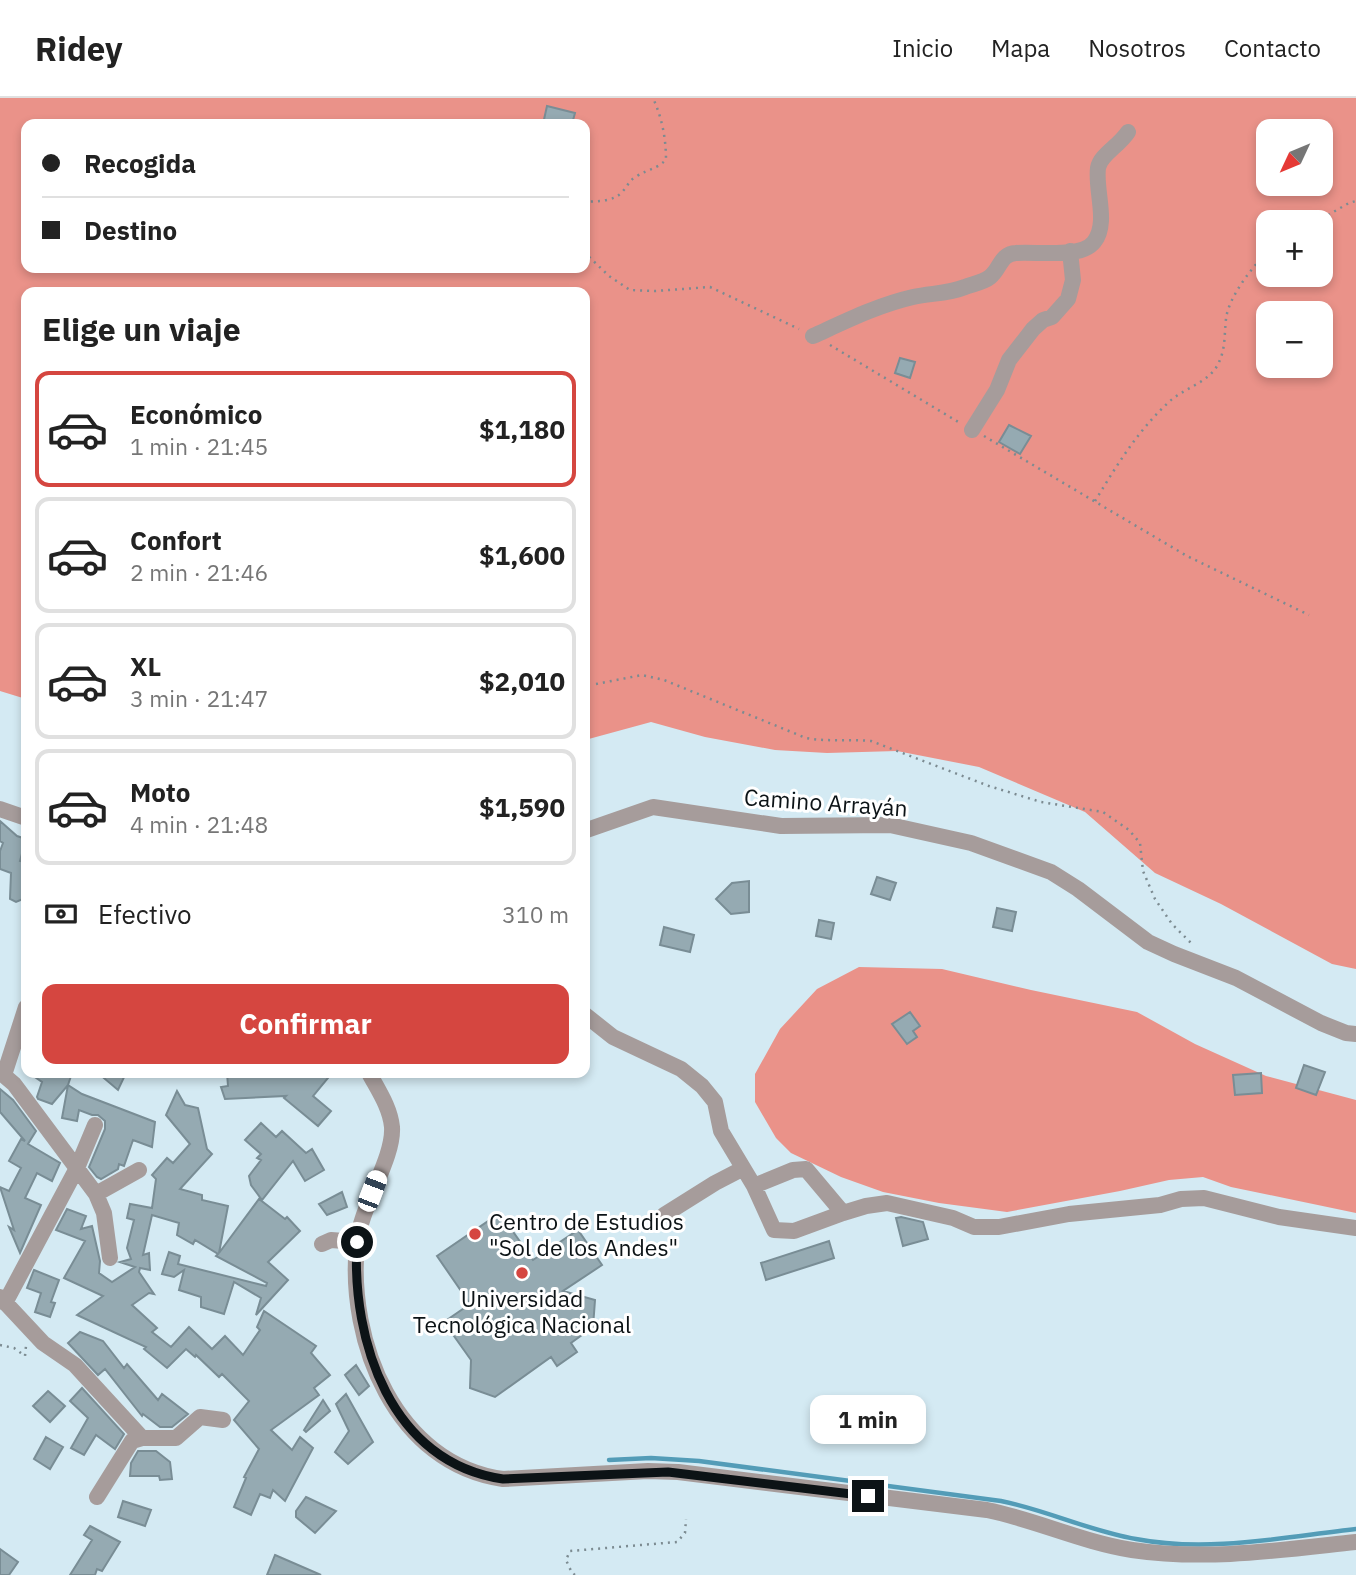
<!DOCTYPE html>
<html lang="es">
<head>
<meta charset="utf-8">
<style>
  :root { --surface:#fff; --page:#f6f6f6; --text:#222; --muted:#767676; --line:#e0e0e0; --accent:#d54640 }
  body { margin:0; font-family:"IBM Plex Sans",sans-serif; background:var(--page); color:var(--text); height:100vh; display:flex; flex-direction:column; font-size:26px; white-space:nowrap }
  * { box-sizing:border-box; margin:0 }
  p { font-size:23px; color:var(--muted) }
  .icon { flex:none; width:38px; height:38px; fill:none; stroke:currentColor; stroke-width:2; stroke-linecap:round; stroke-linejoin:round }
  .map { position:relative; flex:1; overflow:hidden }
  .panel { position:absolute; left:21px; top:189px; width:569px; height:791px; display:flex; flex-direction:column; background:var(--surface); border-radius:14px; box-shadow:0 4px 10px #0003 }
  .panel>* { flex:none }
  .top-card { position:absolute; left:21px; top:21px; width:569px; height:154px; border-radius:14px; box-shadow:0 4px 10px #0003; display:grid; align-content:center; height:154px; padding:0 21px; background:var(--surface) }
  .needle { width:46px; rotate:226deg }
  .tools { position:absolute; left:1256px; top:21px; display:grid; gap:14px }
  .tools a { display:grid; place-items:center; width:77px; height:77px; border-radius:14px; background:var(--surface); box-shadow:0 4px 10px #0003; font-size:35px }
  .end { position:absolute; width:32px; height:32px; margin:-16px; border:9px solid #0c1316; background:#fff; box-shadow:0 0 0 4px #fff }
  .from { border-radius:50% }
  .bubble { position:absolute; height:49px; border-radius:14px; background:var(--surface); box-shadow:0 4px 10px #0003; font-size:23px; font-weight:800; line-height:49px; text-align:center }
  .car { position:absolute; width:21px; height:42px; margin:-21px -10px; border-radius:9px; box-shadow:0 0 5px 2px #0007; background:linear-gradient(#fff 24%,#345 0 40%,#fff 0 76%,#345 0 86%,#fff 0) }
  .top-card b { display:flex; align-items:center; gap:24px; height:66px; font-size:26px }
  .top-card b+b { border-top:2px solid var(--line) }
  .top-card i { width:18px; height:18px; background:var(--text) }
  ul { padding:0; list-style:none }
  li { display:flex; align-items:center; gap:21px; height:116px; margin:0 14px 10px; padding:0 7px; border:4px solid var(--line); border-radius:14px }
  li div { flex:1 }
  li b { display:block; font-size:26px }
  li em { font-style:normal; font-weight:800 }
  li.on { border-color:var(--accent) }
  li>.icon { width:63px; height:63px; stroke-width:1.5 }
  h2 { padding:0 21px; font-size:32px; line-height:84px }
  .pay { display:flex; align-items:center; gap:18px; height:77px; padding:0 21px; font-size:26px }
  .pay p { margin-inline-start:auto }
  .action { display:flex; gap:14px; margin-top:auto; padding:14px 21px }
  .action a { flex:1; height:80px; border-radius:14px; background:var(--accent); color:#fff; font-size:28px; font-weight:800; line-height:80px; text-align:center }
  header { display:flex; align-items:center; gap:42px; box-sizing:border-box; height:98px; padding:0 35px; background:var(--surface); border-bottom:2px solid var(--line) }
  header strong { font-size:33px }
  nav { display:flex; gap:38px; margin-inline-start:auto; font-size:24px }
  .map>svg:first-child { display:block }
  .forest { fill:#ea9289; fill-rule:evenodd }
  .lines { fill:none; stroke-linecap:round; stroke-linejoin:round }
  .stream { stroke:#539cb7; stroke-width:4.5 }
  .building { fill:#95aab2; stroke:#798d95; stroke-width:2 }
  .path { stroke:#7c8b91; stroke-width:2.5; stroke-dasharray:2 5; stroke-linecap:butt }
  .minor { stroke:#a69c9b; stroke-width:16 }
  .route { stroke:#0c1316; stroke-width:9 }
  .poi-dot { fill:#d54640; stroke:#fff; stroke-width:2.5 }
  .labels { text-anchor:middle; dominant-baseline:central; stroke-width:6; stroke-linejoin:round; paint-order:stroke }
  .street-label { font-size:23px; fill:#0c1316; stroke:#fff }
  .poi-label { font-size:23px; fill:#0c1316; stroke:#fff; text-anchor:start }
</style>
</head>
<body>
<header>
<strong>Ridey</strong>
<nav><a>Inicio</a><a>Mapa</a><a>Nosotros</a><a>Contacto</a></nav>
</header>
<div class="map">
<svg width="1356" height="1477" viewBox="0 0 1356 1477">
  <rect width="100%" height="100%" fill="#d4eaf3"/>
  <path class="forest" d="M0,0H1356V871L1332,866L1221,806L1155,775L1085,714L979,669L897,653L827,655L775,652L705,639L651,624L585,642L584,194H26V601L0,593ZM26,26H584V170H26ZM1269,33H1321V86H1269ZM1269,124H1321V177H1269ZM1269,215H1321V268H1269Z
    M859,869L942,871L1031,892L1137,914L1195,946L1266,978L1356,1002V1115L1231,1089L1203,1079L1169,1082L1120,1093L1007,1114L939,1105L883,1094L841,1079L791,1055L776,1040L755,1004V976L780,931L817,891Z"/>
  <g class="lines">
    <path class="stream" d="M609,1362L651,1360L699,1363L1001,1403C1047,1412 1089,1433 1136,1441C1208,1455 1284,1439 1356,1431"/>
  </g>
  <path class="building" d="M547,8L575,15L572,26H543Z
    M900,260L915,264L910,280L895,275Z
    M1009,327L1031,338L1020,356L999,344Z
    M0,723L17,738L26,741L20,763L26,764V785L24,784L23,801L16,804L10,801L11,775L0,771V753L3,745L0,743Z
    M877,779L896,785L890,802L871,796Z
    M749,783V814L731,816L716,801L732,785Z
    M997,810L1016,814L1012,833L993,829Z
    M819,822L834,825L831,841L816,838Z
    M664,829L694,837L690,854L660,847Z
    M910,914L920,928L913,933L917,939L907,946L892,926Z
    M1304,967L1325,974L1316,997L1296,990Z
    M29,975H72L68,987L82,996L155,1024L152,1049L133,1042L124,1068L119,1066L118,1071L101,1081L97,1079L89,1069L105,1031V1023L98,1017H92L79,1012L77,1023L62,1020L68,987L52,1006L38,1001L37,999L42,984Z
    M98,975H126L118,992Z
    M227,975H321L328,980L313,998L331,1013L318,1028L284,1000L286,998L225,1001L221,989L228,988Z
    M1261,975L1262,995L1235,997L1233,977Z
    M0,991L13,1002L36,1033L28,1046L60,1065L52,1083L37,1075L25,1100L41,1107L20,1155L9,1129L14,1132L0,1089L9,1093L21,1070L9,1063L21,1041L25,1043L0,1014Z
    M177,993L185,1007L198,1010L207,1051L212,1056L180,1091L202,1097V1102L228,1108L219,1155L259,1101L285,1121L287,1119L300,1133L268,1164L288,1182L256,1217L261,1200L234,1184L224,1216L201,1209V1199L179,1192L184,1172L174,1179L162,1176L169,1154L180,1158L178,1166L266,1188L267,1185L216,1158L218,1156L195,1142L193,1146L177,1137L179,1125L152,1117L143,1157L149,1155L150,1172L140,1170L139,1174L154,1196L149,1195L132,1207L157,1230L152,1234L171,1249L189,1229L212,1251L225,1238L243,1257L260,1232L257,1229L264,1213L316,1248L311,1255L330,1277L314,1290L319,1297L271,1332L292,1352L300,1339L313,1350L285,1403L273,1392L270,1400L260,1396L251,1417L234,1409L246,1380L244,1379L259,1351L234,1322L249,1303L222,1276L219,1279L196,1257L195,1259L186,1251L167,1270L144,1251L146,1249L77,1217L103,1198L64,1180L85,1143L56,1132L67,1111L86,1118L81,1131L92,1128L100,1163L99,1175L112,1184L135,1169L120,1164L131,1161L127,1150L134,1122L127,1120L130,1106L152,1110L156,1081L152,1077L167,1060L173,1065L190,1046L166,1017Z
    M261,1025L276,1039L282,1033L306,1055L312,1051L324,1072L305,1083L293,1063L262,1102L251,1087L249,1078L261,1062L257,1060L261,1056L245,1042Z
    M342,1094L347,1109L327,1117L319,1106Z
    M500,1115L533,1162L578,1132L602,1167L563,1193L595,1202L593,1229L571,1245L577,1254L557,1268L551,1259L495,1299L470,1290L471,1262L444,1224L470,1206L437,1158Z
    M901,1119L923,1124L928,1141L903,1148L896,1120Z
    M829,1143L834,1160L766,1182L761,1165Z
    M34,1172L59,1182L51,1204L55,1205L50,1219L35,1214L41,1195L27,1190Z
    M80,1234L103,1243L124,1270L127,1266L158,1302L162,1296L188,1316L172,1329H160L143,1316L142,1318L105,1271L98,1277L68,1245Z
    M356,1267L369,1288L359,1297L345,1277Z
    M82,1290L124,1336L115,1351L96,1337L84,1357L71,1350L88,1320L70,1303Z
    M48,1293L65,1308L50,1324L33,1308Z
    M346,1296L373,1344L348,1366L335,1354L349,1333L336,1306Z
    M323,1302L330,1313L306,1334L304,1332Z
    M46,1339L63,1349L50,1371L34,1361Z
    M138,1353H156L170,1364L172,1381L160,1382L159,1378H130L131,1365Z
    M306,1399L336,1413L315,1435L296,1419V1413Z
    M123,1403L151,1412L145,1428L118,1419Z
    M90,1428L120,1444L102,1473L97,1471L95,1477H70L92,1442L84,1437Z
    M0,1451L18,1464L9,1477H0Z
    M275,1457L321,1477H267Z"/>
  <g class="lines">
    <path class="path" d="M584,104C596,103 614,104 622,94C628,88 629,82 637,78C648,71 655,72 666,62C666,40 662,20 653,0
      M1316,124L1349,105L1356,103
      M584,154L609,178L630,192L655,193L710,189L799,231
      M830,247L960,325
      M984,338L1187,458L1309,517
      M1095,403C1117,367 1138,332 1170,303C1183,291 1207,285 1217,268C1226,252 1224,238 1226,221C1228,200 1253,167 1269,153
      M596,586L642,577L664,582L806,640C828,644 849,641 871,643L989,688L1041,704L1103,714L1129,732L1140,745L1143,773L1155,801L1172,826L1193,847
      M0,1247L14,1250L25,1258L26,1248
      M575,1477L572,1475L566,1462L570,1453L677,1444L685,1435L686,1421"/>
    <path class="minor" d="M813,238C846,223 878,207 913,199C931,195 948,196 965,189C973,186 984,184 990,179C1001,170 1000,156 1016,155C1035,153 1081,161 1094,144C1109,125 1095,93 1098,70C1100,57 1119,48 1128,34
      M972,332L997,292L1009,262L1033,231L1043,222L1052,219L1068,201L1073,182L1070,153
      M0,711L26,720
      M584,733L653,709L781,728L890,727L971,745L1051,774L1078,791L1148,844L1174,856L1236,880L1321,925L1346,935L1356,936
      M584,916L613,939L681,971L702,988L715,1004L721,1033L754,1088L774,1132L794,1133L843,1115L806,1071L793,1072L754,1088
      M0,974L14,986L96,1096L104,1115L110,1160
      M369,975C378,992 390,1009 392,1029C394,1061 360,1109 357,1146C347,1244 396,1366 503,1381L648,1373L678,1374L987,1412C1036,1422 1082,1444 1132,1452C1207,1463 1281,1452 1356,1444
      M4,977L26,909
      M96,1096L139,1072
      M843,1115L866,1108L887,1105L953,1120L974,1129H999L1069,1116L1160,1107L1181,1101L1204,1100L1279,1119L1356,1130
      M664,1117L715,1085L742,1071
      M322,1146L331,1142L357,1144
      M0,1199L43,1245L75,1267L142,1340
      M5,1205L77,1070L95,1027
      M97,1399L132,1343L142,1340H176L200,1319L223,1322"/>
  </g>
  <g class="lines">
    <path class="route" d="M357,1144C351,1243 391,1365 503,1381L668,1374L868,1398"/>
  </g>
  <g class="poi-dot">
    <circle cx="475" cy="1136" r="7"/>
    <circle cx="522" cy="1175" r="7"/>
  </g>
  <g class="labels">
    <g class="street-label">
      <text transform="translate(826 704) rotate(4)">Camino Arrayán</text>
    </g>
    <g class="poi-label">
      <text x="489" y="1123">Centro de Estudios<tspan x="489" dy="26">"Sol de los Andes"</tspan></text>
      <text x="522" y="1200" text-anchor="middle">Universidad<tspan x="522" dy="26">Tecnológica Nacional</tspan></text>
    </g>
  </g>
</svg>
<div class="tools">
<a><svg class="needle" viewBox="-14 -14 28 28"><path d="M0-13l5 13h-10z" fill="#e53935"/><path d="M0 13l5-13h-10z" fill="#767676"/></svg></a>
<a>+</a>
<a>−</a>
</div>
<i class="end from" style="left:357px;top:1144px"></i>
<i class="end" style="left:868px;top:1398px"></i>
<div class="bubble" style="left:810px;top:1297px;width:116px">1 min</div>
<i class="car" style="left:372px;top:1093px;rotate:21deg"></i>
<div class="top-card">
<b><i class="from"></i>Recogida</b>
<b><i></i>Destino</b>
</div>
<section class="panel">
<h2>Elige un viaje</h2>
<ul>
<li class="on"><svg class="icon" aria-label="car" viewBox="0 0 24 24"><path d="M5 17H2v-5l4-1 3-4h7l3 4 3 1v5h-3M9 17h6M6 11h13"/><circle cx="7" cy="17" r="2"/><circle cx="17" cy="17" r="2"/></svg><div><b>Económico</b><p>1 min · 21:45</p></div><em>$1,180</em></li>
<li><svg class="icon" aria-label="car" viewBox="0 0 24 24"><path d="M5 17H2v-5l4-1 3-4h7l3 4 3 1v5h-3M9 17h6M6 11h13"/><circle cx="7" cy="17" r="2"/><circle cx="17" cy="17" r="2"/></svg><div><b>Confort</b><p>2 min · 21:46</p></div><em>$1,600</em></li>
<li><svg class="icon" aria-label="car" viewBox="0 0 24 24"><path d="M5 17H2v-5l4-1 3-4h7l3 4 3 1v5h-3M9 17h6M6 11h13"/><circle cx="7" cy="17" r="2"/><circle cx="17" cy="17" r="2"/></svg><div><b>XL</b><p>3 min · 21:47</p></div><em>$2,010</em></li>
<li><svg class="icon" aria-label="car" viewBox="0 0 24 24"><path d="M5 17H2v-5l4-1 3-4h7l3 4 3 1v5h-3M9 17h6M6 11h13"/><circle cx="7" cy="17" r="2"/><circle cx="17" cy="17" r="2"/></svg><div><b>Moto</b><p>4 min · 21:48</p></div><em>$1,590</em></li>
</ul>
<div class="pay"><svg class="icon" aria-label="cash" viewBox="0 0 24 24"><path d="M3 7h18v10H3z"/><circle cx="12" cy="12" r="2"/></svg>Efectivo<p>310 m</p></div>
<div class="action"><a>Confirmar</a></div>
</section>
</div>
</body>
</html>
